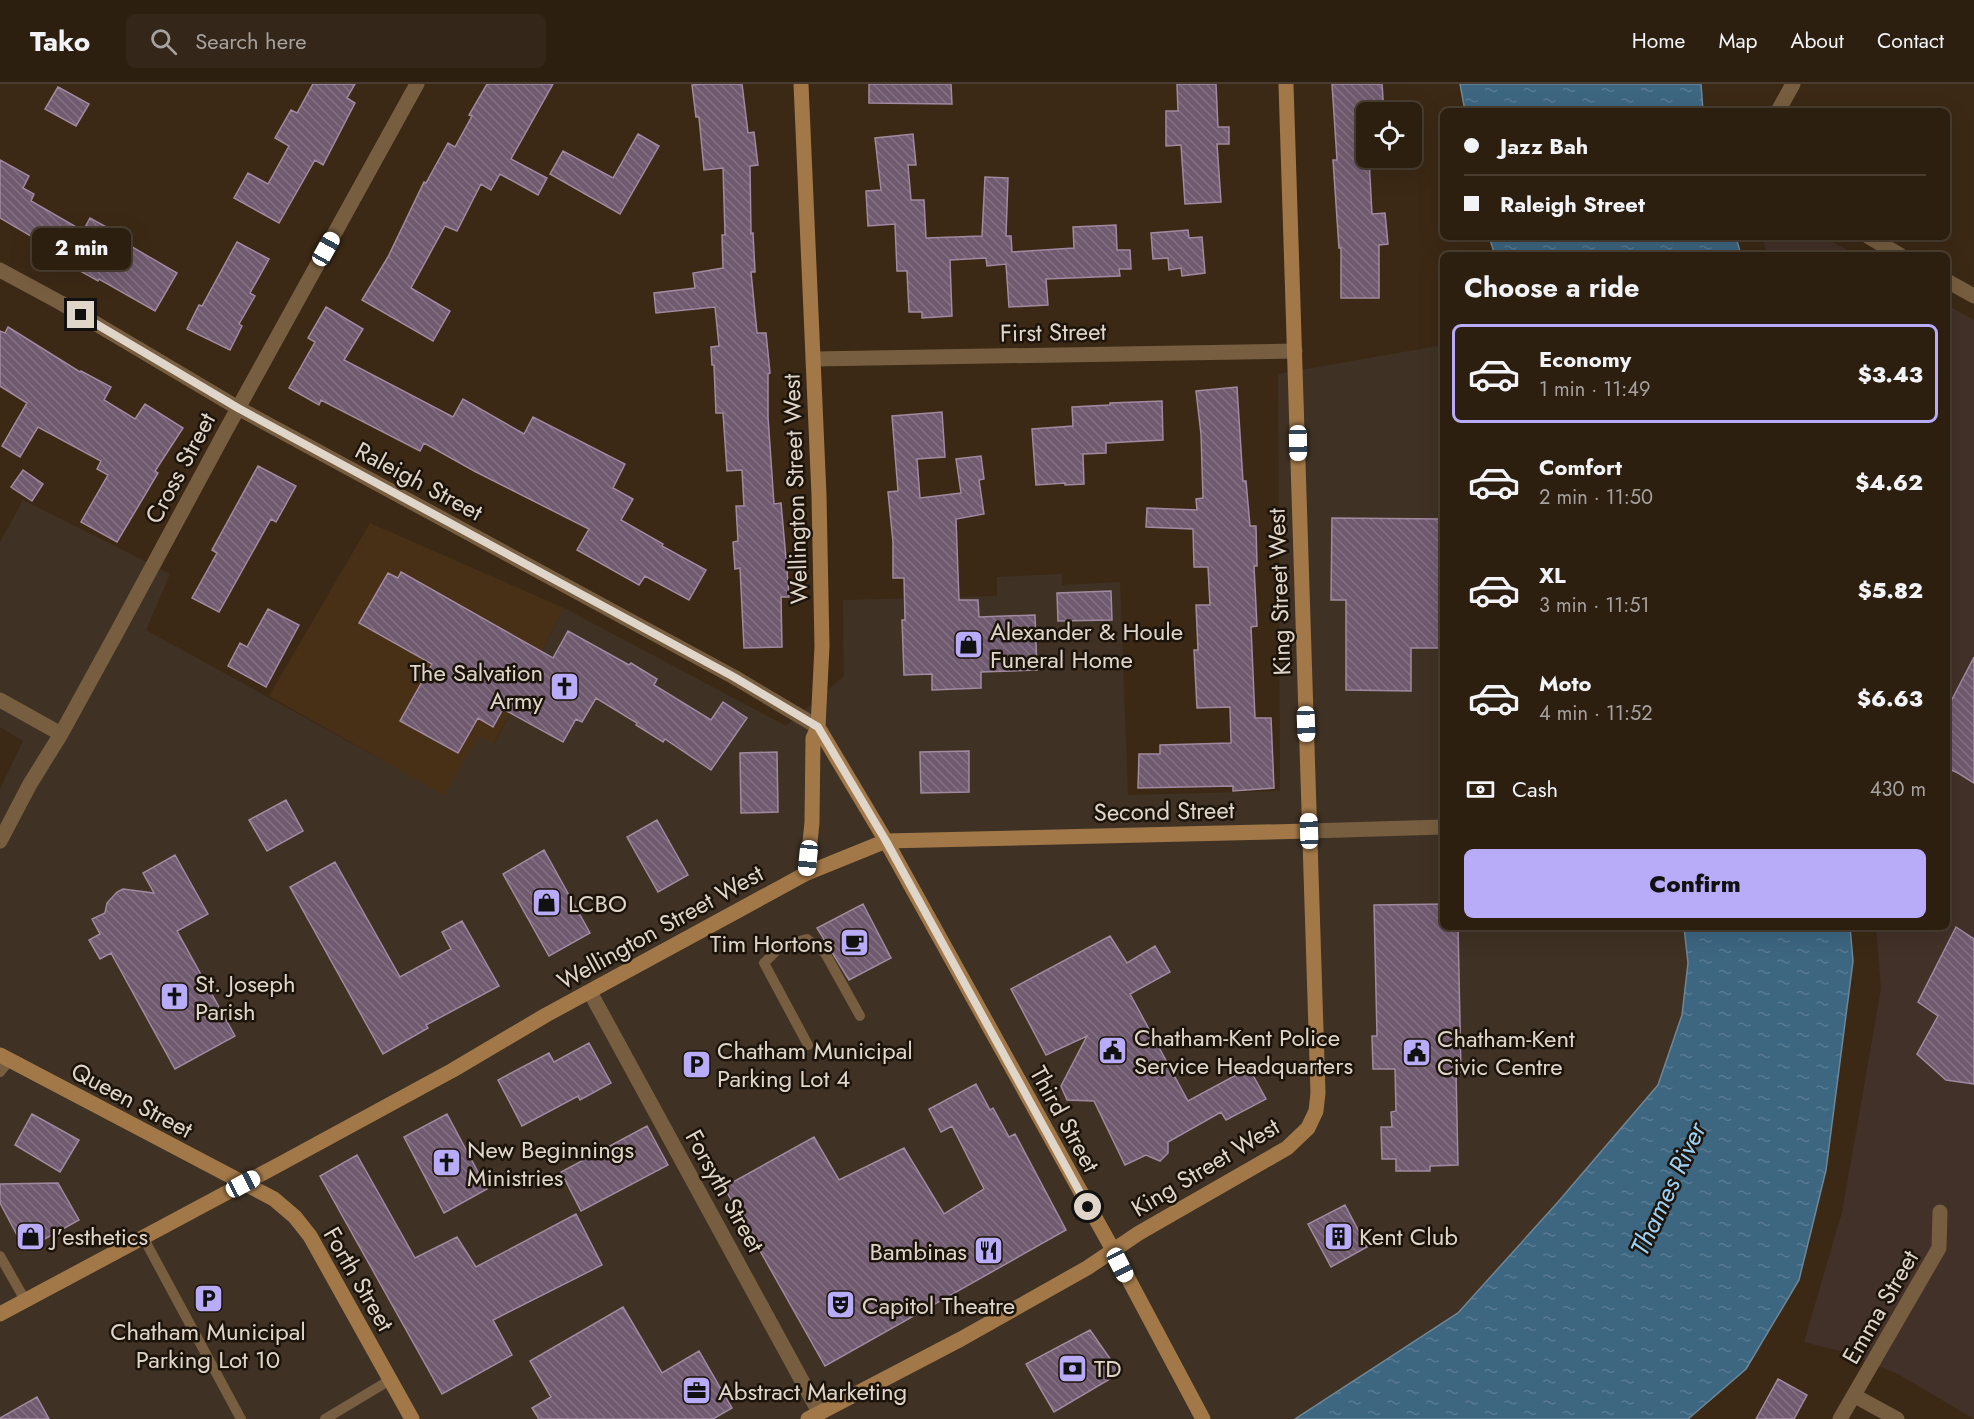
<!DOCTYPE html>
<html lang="en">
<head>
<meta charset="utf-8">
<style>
  :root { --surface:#2c1f10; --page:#342719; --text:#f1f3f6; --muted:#a6a29f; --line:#483d30; --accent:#b8abf7 }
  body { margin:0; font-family:Jost,sans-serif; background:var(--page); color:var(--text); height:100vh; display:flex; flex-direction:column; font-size:22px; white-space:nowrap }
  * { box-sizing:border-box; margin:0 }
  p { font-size:20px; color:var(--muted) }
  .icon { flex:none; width:33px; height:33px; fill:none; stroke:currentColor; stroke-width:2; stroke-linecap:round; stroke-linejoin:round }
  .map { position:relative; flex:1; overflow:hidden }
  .panel { position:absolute; left:1440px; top:168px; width:510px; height:678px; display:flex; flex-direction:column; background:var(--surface); border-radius:9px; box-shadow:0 6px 24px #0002,0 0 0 2px var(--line) }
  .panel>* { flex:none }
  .hud { position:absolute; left:1440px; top:24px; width:510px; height:132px; border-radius:9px; box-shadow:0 6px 24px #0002,0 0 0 2px var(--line); display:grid; align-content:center; height:132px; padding:0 24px; background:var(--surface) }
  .tools { position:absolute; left:1356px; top:18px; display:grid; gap:12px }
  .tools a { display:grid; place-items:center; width:66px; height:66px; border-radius:9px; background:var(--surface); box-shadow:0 6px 24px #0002,0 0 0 2px var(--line); font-size:30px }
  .end { position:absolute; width:27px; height:27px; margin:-14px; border:8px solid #e0d5c9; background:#111; box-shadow:0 0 0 3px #111 }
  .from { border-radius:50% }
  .bubble { position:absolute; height:42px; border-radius:9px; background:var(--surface); box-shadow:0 6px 24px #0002,0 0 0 2px var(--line); font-size:20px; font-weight:800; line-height:42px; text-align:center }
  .car { position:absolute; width:18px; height:36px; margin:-18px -9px; border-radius:8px; box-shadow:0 0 4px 2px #0007; background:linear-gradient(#fff 24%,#345 0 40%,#fff 0 76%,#345 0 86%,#fff 0) }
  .hud b { display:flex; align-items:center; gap:21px; height:57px; font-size:22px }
  .hud b+b { border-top:2px solid var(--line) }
  .hud i { width:15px; height:15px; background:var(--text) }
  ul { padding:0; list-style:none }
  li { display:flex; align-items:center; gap:18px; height:99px; margin:0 12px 9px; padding:0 12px; border:3px solid transparent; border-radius:9px }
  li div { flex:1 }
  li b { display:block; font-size:22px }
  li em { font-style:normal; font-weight:800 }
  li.on { border-color:var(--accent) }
  li>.icon { width:54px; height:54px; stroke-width:1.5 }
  h2 { padding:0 24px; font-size:27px; line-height:72px }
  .pay { display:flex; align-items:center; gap:15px; height:66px; padding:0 24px; font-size:22px }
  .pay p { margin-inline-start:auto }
  .cta { display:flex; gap:12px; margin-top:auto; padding:12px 24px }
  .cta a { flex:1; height:69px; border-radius:9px; background:var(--accent); color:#111; font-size:24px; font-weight:800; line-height:69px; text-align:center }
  header { display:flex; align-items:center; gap:36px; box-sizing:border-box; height:84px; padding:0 30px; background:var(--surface); border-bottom:2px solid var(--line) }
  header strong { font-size:28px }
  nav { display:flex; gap:33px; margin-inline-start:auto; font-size:21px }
  .search { width:420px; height:54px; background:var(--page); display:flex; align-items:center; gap:15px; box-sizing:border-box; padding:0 21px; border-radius:9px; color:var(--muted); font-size:22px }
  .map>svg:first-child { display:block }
  .commercial { fill:#3f3224 }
  .built { fill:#473016 }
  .medical { fill:#423128 }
  .water { fill:url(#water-ripples); stroke:#6e8797; stroke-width:1.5 }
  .building { fill:url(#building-back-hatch); stroke:#a189a0; stroke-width:1.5 }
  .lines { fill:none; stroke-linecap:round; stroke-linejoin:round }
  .lane { stroke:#785e40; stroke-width:10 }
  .street { stroke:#785e40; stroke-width:15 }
  .secondary { stroke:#a27848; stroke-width:15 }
  .route { stroke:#e0d5c9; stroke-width:8 }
  .labels { text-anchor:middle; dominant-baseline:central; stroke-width:5; stroke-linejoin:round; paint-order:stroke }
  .street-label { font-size:24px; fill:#e0d5c9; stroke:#1c140b }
  .poi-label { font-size:24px; fill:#e0d5c9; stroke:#1c140b; text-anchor:start }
  .water-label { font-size:26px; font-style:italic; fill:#9cd1f5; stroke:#1c140b }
</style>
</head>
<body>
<header>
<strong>Tako</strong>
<div class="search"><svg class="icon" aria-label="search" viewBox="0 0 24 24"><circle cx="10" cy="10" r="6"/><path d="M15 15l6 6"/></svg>Search here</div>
<nav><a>Home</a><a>Map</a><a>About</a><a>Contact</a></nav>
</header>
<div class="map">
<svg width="1974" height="1335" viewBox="0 0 1974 1335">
  <defs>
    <pattern id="water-ripples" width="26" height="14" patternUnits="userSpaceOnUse" patternTransform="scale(1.5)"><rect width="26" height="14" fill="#3d6681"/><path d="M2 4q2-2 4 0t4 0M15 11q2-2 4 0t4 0" fill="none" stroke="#597b92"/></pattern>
    <pattern id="building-back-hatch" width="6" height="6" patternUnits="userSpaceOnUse" patternTransform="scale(1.5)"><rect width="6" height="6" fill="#705a6f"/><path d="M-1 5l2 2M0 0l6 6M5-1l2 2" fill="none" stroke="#847182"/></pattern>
  </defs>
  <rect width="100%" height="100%" fill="#3b2915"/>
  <path class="commercial" d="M1443,261V843H1684L1688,879L1682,931L1658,1001L1558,1118L1458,1229L1295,1335H0V705L23,657L0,643V458L23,416L170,490L146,546L444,710L480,650L495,659L564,524L786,642L844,592L843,516L997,512V493L1062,490V501L1120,498L1128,711L1280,707L1278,290Z"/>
  <path class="built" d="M370,439L564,524L494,660L480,651L444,711L269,612Z"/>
  <path class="medical" d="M1762,153H1824L1856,171H1767Z
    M1947,221L1974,236V1335L1898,1290L1844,1268L1804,1258L1842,1128L1881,905L1876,843H1947Z"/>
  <path class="water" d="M1460,0H1701L1703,27H1465Z
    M1489,153H1736L1741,171H1495Z
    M1684,843H1850L1853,877L1826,1086L1799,1196L1746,1285L1688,1335H1295L1458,1229L1558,1118L1658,1001L1682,931L1688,879Z"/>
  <path class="building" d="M313,0H355L347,14L355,19L323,81L315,76L279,139L234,114L248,89L268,100L289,62L275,54L291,26L297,29Z
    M487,0H553L511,75L547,94L538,111L500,90L491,106L481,100L457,147L445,142L411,204L450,227L433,257L362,216L388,173L424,98L426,99L448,59L455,63L472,32L469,31Z
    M704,0H742L748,49L754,48L758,81L750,82L751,150L753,149L755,188H751L757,249H766L770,289L768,290V333L774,420L781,419L787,486L789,513H781L782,563L744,564L740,484L735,485L733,458L738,457L736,422H744L742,386L727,387L723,329H716L714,281H712L711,263L719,262L715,223L656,229L654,209L695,204L693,189L723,184L722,151H725L723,84L704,86L699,33H696L692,1Z
    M869,0H951L952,20L869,19Z
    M1177,0H1216L1218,43H1229V60H1217L1221,118L1185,120L1181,61L1166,62V27H1178Z
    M1332,0H1382L1384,28H1366V75L1369,74L1372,130L1385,129L1388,160L1379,161V214H1341V164H1339L1333,76H1337Z
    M58,3L89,20L76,42L45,25Z
    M638,50L659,62L620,130L550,90L563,67L613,94Z
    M913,50L916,81H908L911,116H924L926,154L982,152L985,93L1008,94L1006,152H1011L1012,168L1074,164L1073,143L1116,141L1117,166H1130L1131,185H1119L1120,192L1046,195L1048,221L1009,223L1006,180L987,182L986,174L950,176L952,232L922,234V228H909L907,187H897L895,140L868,142L866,107L881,106L875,54Z
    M0,76L29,92L23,104L34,110L31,117L83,147L90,134L130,156L127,160L177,189L155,227L99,195L98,197L66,179L68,174L0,134Z
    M1188,146L1189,154L1202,153L1205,189L1182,192L1181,184L1169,186L1168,174L1153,175L1151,149Z
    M237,158L269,175L250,209L255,212L239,240L242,242L230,266L187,245L199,221L202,222Z
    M326,223L363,245L344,276L453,333L463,315L524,350L533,333L625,380L613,404L633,415L621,436L663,460L662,462L706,486L689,516L645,492L639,501L577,466L589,445L476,388L424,359L420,367L321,316L319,321L289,304L315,258L308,254Z
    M8,243L80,288L81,287L111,303L104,316L135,335L145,320L183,344L155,387L158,389L117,458L81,438L108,391L97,385L101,377L38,343L20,373L2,362L27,319L0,302V247L5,249Z
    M1237,303L1243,397H1246L1250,442H1256L1257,482H1254L1257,542L1251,543L1255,634H1271L1274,704L1233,707V702L1138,704L1139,670H1160V661L1231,659L1230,623L1197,624L1194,566H1198L1196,521H1210L1208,483H1194L1193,445L1146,443L1147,424L1197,426L1196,415L1203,414L1201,350L1196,307Z
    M1162,317L1163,356L1106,359V369L1083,370L1084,400L1065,401V399L1036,401L1032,345L1073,342L1072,323L1110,321V319Z
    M942,328L945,373L917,375L920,414L961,409L956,375L981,372L984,395L979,396L984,430L956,435L959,516H978L979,533L1035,531L1037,586L981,588V604L932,606V590L904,591L902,536H905L904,494H893V458L888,408L898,407L892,332Z
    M258,382L296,402L276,438L271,435L219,528L192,514L217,469L212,466Z
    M23,386L43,400L32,417L11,403Z
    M1332,434L1443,435V564H1411V607L1346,606V516H1331Z
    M401,488L553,574L568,547L629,581L631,579L657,595L654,601L711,636L723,618L747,634L711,686L665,655L663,658L636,641L637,639L596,614L582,638L576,635L563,658L503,625L493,643L478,634L458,669L400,637L432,580L359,539L388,489L398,494Z
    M1111,507L1112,536L1058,537L1057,509Z
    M268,525L299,541L266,603L228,582L240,559L247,563Z
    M1974,573V699L1958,689L1947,684V625Z
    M969,667V708L921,709L920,668Z
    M777,668L778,728L741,729L740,669Z
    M286,716L303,747L267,767L249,736Z
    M657,736L688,791L658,808L627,753Z
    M544,766L590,849L549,872L503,790Z
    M175,771L208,830L177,847L235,952L175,985L111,869L100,875L89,856L100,850L92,835L105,829L107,819L117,808L123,805L154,809L143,789Z
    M335,778L400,893L451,865L442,848L462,837L499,902L426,941L428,944L383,970L290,803Z
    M863,820L891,874L849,896L817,844Z
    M1443,820V843H1458L1461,988H1456L1458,1081L1430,1082V1087H1396V1075H1382L1381,1043H1392L1391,1028L1396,1027L1395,985H1373L1372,952H1377L1374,821Z
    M1956,843L1974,855V1000L1946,996L1917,970L1938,932L1918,918Z
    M1110,852L1127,879L1155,862L1170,888L1130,910L1188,1017L1249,984L1266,1015L1226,1036L1221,1028L1168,1058V1069L1160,1077L1146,1071L1125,1081L1094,1017L1067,1016L1061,1002L1087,952L1046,971L1011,905Z
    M589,959L611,999L580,1016L578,1012L522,1042L498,996L549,969L554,978Z
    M976,1000L990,1026L993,1024L1009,1053L1015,1050L1066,1146L825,1282L724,1103L814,1053L839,1096L904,1064L944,1130L984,1105L952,1042L941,1048L929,1025Z
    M32,1030L79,1056L60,1088L15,1061Z
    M447,1030L487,1105L444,1129L404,1053Z
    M647,1042L668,1081L581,1127L561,1088Z
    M357,1071L415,1174L457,1153L476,1183L576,1130L602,1181L493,1236L512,1271L442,1310L320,1092Z
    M58,1099L79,1136L25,1166L0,1119V1100Z
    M1345,1121L1367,1163L1331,1183L1308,1140Z
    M623,1223L662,1289L699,1267L732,1324L713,1335H539L532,1324L551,1313L530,1277Z
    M1090,1246L1120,1289L1054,1328L1026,1280Z
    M1778,1295L1807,1311L1794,1335H1756Z
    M37,1313L49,1335H0V1334Z"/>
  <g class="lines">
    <path class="lane" d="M808,961L764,879L781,862L807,855L825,869L860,932
      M0,988L10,976
      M143,1153L241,1335
      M0,1172L25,1216
      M325,1335L390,1296"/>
    <path class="street" d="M1778,27L1793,0
      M1869,153L1900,171
      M0,186L61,219L238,324L734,593L818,643
      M1947,197L1974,212
      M813,275L1295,267
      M0,616L61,650
      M1309,747L1443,743
      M0,757L30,700L61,650L117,548L226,346L417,0
      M590,908L819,1328
      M1855,1312L1897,1335
      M1840,1335L1939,1164L1940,1128"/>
    <path class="secondary" d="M801,0L819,411L822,562L818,643L886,757L1113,1166L1203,1335
      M807,789L812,738L813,654L818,643
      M0,971L274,1115L295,1133L310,1152L412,1335
      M0,1230L282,1079L453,986L546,931L807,789L886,757L1309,747
      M808,1335L961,1255L1087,1184L1139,1149L1287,1064L1308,1044L1316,1027L1318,1009L1286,0"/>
  </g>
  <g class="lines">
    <path class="route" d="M81,231L238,324L734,593L818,643L886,757L1088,1123"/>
  </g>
  <defs>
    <symbol id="shop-square" viewBox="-11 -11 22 22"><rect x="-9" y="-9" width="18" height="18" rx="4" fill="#b8abf7" stroke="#1c140b"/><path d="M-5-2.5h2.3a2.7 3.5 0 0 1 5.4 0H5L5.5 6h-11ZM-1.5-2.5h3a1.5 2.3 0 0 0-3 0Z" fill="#111"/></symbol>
    <symbol id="church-square" viewBox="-11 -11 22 22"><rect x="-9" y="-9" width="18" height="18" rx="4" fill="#b8abf7" stroke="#1c140b"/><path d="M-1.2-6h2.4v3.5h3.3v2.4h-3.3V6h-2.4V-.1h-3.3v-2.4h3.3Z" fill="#111"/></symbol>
    <symbol id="cafe-square" viewBox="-11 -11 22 22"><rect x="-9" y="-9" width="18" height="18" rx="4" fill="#b8abf7" stroke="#1c140b"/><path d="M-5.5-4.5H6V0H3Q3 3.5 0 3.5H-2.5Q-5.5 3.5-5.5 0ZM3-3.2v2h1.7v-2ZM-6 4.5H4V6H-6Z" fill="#111"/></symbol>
    <symbol id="civic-square" viewBox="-11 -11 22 22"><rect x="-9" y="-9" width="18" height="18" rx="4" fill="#b8abf7" stroke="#1c140b"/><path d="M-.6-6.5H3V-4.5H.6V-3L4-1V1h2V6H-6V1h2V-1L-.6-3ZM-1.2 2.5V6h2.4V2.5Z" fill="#111"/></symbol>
    <symbol id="parking-square" viewBox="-11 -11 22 22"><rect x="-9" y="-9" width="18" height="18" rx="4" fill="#b8abf7" stroke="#1c140b"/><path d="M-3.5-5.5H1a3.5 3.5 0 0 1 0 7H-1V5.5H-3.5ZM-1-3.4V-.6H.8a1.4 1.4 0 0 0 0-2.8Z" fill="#111"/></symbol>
    <symbol id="building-square" viewBox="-11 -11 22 22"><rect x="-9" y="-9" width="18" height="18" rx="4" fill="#b8abf7" stroke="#1c140b"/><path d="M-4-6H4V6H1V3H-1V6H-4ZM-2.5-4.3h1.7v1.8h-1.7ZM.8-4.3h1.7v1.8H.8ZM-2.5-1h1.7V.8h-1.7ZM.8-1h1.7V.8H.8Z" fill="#111"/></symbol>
    <symbol id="restaurant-square" viewBox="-11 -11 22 22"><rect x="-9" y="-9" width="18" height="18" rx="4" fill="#b8abf7" stroke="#1c140b"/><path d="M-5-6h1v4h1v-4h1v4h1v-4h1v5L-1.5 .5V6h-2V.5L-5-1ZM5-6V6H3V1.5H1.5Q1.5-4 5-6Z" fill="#111"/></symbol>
    <symbol id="theatre-square" viewBox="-11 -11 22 22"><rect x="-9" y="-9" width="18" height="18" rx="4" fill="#b8abf7" stroke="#1c140b"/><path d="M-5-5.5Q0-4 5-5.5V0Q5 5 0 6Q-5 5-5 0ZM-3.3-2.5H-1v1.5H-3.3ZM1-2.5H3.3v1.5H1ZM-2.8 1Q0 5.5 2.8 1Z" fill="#111"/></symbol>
    <symbol id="bank-square" viewBox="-11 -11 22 22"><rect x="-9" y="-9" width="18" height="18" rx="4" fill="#b8abf7" stroke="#1c140b"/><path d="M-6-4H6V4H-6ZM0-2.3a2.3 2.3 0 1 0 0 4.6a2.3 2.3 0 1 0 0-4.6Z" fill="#111"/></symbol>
    <symbol id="office-square" viewBox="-11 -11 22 22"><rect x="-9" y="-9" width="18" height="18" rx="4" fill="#b8abf7" stroke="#1c140b"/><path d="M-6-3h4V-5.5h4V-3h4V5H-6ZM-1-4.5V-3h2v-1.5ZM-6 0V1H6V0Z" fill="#111"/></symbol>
  </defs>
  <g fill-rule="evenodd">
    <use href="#shop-square" x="952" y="544" width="33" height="33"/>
    <use href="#church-square" x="548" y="586" width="33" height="33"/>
    <use href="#shop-square" x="530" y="802" width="33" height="33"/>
    <use href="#cafe-square" x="838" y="842" width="33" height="33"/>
    <use href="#church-square" x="158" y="896" width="33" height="33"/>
    <use href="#civic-square" x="1096" y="950" width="33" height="33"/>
    <use href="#civic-square" x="1400" y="952" width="33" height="33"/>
    <use href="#parking-square" x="680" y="964" width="33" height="33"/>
    <use href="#church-square" x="430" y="1062" width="33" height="33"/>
    <use href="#shop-square" x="14" y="1136" width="33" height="33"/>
    <use href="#building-square" x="1322" y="1136" width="33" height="33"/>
    <use href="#restaurant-square" x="972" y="1150" width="33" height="33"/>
    <use href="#parking-square" x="192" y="1198" width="33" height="33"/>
    <use href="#theatre-square" x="824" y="1204" width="33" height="33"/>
    <use href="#bank-square" x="1056" y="1268" width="33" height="33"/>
    <use href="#office-square" x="680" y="1290" width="33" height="33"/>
  </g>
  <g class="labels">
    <g class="street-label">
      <text transform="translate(1053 248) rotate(-1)">First Street</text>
      <text transform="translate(180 384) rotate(-62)">Cross Street</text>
      <text transform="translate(419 397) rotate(28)">Raleigh Street</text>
      <text transform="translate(795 405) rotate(-92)">Wellington Street West</text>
      <text transform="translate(1279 508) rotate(-92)">King Street West</text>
      <text transform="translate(1164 727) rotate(-1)">Second Street</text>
      <text transform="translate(660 843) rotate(-29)">Wellington Street West</text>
      <text transform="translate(132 1016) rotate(28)">Queen Street</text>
      <text transform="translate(1065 1035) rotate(61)">Third Street</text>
      <text transform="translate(1205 1083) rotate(-31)">King Street West</text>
      <text transform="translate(725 1107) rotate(61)">Forsyth Street</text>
      <text transform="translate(359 1195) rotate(60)">Forth Street</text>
      <text transform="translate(1880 1223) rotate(-60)">Emma Street</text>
    </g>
    <g class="poi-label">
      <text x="990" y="547">Alexander &amp; Houle<tspan x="990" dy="28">Funeral Home</tspan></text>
      <text x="543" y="588" text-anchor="end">The Salvation<tspan x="543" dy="28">Army</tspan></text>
      <text x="568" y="819">LCBO</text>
      <text x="833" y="859" text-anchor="end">Tim Hortons</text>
      <text x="195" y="899">St. Joseph<tspan x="195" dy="28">Parish</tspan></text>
      <text x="1134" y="953">Chatham-Kent Police<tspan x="1134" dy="28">Service Headquarters</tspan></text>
      <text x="1437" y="954">Chatham-Kent<tspan x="1437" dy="28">Civic Centre</tspan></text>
      <text x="717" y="966">Chatham Municipal<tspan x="717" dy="28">Parking Lot 4</tspan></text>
      <text x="467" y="1065">New Beginnings<tspan x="467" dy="28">Ministries</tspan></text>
      <text x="51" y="1152">J’esthetics</text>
      <text x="1359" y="1152">Kent Club</text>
      <text x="967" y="1167" text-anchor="end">Bambinas</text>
      <text x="862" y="1221">Capitol Theatre</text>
      <text x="208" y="1247" text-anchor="middle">Chatham Municipal<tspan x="208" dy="28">Parking Lot 10</tspan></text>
      <text x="1094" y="1284">TD</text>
      <text x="718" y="1307">Abstract Marketing</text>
    </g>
    <g class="water-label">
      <text transform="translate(1668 1105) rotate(-65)">Thames River</text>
    </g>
  </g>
</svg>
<div class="tools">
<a><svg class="icon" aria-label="locate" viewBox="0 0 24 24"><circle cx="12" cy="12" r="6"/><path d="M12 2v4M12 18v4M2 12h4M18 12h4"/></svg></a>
</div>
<i class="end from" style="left:1088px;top:1123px"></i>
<i class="end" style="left:81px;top:231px"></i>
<div class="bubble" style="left:32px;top:144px;width:99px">2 min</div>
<i class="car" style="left:326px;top:165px;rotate:29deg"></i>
<i class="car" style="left:1298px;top:359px;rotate:179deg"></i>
<i class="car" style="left:1306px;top:640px;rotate:178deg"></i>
<i class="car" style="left:1309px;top:747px;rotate:358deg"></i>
<i class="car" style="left:808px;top:774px;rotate:186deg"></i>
<i class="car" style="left:243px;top:1100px;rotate:62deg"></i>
<i class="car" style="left:1120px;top:1181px;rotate:153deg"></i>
<div class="hud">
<b><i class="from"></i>Jazz Bah</b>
<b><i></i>Raleigh Street</b>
</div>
<section class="panel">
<h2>Choose a ride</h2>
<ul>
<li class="on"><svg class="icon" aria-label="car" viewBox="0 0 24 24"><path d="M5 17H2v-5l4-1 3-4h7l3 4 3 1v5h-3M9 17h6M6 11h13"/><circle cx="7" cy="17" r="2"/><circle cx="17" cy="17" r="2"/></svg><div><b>Economy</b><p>1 min · 11:49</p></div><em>$3.43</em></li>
<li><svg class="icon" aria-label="car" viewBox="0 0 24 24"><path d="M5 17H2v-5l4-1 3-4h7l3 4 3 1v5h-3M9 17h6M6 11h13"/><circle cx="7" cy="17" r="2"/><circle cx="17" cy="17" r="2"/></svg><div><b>Comfort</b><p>2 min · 11:50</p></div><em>$4.62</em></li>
<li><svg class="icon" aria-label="car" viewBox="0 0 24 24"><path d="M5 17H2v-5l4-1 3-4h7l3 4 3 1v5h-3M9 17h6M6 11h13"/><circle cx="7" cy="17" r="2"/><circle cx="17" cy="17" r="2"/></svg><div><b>XL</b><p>3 min · 11:51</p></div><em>$5.82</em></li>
<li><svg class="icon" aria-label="car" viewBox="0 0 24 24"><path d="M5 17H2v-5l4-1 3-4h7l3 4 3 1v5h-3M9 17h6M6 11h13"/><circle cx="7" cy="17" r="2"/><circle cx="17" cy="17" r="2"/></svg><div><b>Moto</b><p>4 min · 11:52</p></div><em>$6.63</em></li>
</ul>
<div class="pay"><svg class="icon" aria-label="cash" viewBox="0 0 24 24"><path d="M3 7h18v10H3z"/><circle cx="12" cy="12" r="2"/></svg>Cash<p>430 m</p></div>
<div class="cta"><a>Confirm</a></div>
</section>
</div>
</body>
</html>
